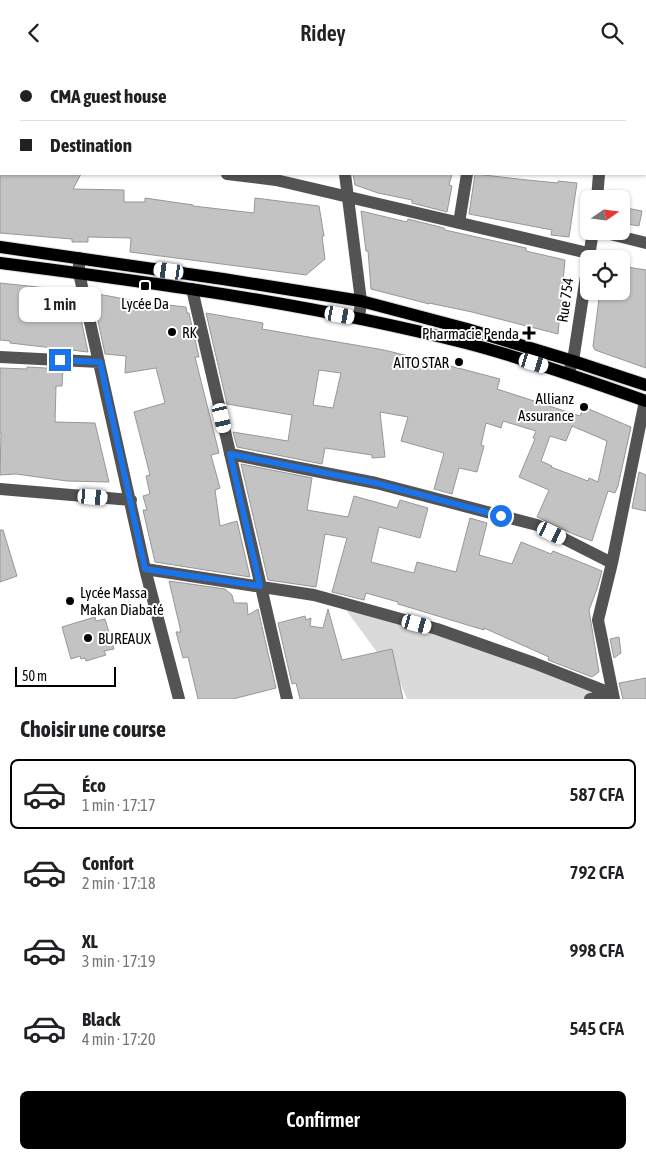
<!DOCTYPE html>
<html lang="fr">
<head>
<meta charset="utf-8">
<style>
  :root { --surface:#fff; --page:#f6f6f6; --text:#202124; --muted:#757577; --line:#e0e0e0; --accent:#000 }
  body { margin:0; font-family:"Asap Condensed",sans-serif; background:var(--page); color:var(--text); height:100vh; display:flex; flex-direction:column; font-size:19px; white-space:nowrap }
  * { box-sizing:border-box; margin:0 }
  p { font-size:16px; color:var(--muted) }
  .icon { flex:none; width:28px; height:28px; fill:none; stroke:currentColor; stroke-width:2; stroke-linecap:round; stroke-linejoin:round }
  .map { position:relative; height:634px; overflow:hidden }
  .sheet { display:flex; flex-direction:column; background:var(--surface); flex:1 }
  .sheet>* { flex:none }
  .hud { position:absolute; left:0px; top:0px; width:646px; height:110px; box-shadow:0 1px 4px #0004; display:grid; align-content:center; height:110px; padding:0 20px; background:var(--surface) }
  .needle { width:32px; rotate:76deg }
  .controls { position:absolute; left:580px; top:125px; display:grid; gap:10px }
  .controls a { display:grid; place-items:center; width:50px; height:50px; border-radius:8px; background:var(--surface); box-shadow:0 1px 4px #0004; font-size:25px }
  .scale { position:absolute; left:15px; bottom:12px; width:101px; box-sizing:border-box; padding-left:5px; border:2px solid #000; border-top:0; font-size:14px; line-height:18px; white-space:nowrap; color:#000; -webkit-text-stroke:4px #fff; paint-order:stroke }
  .end { position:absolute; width:22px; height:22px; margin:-11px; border:6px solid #1a73e8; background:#fff; box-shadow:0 0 0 2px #fff }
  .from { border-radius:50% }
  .bubble { position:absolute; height:35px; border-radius:8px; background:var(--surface); box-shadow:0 1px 4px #0004; font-size:16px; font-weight:600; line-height:35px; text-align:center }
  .car { position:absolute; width:15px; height:30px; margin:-15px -8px; border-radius:6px; box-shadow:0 0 4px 1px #0007; background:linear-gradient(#fff 24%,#345 0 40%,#fff 0 76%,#345 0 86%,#fff 0) }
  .hud b { display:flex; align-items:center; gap:18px; height:48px; font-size:19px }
  .hud b+b { border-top:1px solid var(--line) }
  .hud i { width:12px; height:12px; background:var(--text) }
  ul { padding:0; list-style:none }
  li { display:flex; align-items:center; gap:15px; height:70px; margin:0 10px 8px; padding:0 10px; border:2px solid transparent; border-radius:8px }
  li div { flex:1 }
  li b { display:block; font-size:19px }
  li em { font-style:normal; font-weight:600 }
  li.selected { border-color:var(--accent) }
  li>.icon { width:45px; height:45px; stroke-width:1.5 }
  h2 { padding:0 20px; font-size:22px; line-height:60px }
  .primary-button { display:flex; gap:10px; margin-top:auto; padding:10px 20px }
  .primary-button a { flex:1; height:58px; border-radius:8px; background:var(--accent); color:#fff; font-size:20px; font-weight:600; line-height:58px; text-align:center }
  header { display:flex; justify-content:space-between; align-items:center; height:65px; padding:0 20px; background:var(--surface); font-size:22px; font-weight:600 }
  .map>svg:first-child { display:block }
  .green { fill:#dadada }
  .building { fill:#c3c3c3; stroke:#979797; fill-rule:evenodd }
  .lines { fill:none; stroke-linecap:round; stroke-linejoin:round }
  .major-casing { stroke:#dbdbdb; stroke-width:14 }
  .minor { stroke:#535353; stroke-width:12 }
  .major { stroke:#000; stroke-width:12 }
  .route { stroke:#1a73e8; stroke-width:6 }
  .poi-dot { fill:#000; stroke:#fff; stroke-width:2 }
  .labels { text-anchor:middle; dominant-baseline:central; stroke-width:4; stroke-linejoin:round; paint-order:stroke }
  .street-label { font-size:15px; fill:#000; stroke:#fff }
  .poi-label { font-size:15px; fill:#000; stroke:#fff; text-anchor:start }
</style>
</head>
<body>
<header><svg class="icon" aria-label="back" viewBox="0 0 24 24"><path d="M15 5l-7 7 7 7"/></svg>Ridey<svg class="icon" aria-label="search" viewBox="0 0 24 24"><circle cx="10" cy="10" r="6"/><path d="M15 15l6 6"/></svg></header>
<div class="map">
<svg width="646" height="634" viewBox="0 0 646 634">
  <rect width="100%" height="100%" fill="#fff"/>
  <path class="green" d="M341,538L613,629L590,634H407L401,620Z"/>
  <path class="building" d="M0,109H81L73,124L124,125V137H145V133L193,140V141L254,148L255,133L319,141L324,171H322L325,194L306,210L130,187L131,173L88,172V177H72V174L0,168Z
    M353,109H452L449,120L452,121L447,147L412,138V135L378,128L355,120Z
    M475,109L527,115L558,118V116L577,118L569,172L551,170L552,165L469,149Z
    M621,142L642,146L639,161L621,158Z
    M361,146L407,157L408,154L444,163L445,165L526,183V186L565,195L558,269L472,247L429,238V239L371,224L368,186H366Z
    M621,201L646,205V303L595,285L593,281L600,226H621Z
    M0,218L75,226L88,287L10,278V276L0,275Z
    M92,228L142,237L186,242L187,248H189L199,292H195L219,388L211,390L220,423L215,425L220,461L237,456L250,512L155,497L143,445H147L143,431L150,429L146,411L150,410L134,347L165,338L156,303L125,308L126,291L105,289Z
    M206,248L263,258L262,264L384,285L462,304L500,314L497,324L580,351L584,342L631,362L618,421L615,428L608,426L592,476L573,469L537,452L549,425L519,412L535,374L533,373L536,366L503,356L501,363L486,358L481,380L484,381L477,407L459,403L452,429L434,424L444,388L401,376L408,352L380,347L385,392L372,393V390L325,383L322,399L237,382L233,367L288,376L292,350L227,339ZM319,305L341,308L333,343L313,340ZM572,361L607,376L598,417L589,413L588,416L551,402L552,401L541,396L550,371L566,376Z
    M27,302L63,304L62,321H56L55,357L95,358L109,417L67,416L16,409L0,410L1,368H0V303L27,304Z
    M241,399L312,413L307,445L348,452L354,431L397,443L400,435L428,443L420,473L379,462L371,497L414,508L417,497L456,507L470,453L487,458L479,490L512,499L521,477L551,489L553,486L602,506L597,524L589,545L599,607L592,612L548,595L549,592L484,563V565L398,539V537L366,528L364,535L332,527L347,473L325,469L316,522L268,515Z
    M639,407L646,410V446L632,443Z
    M0,465H3L17,511L0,517Z
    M169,516L225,524L232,530L234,538H247L248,550L258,544L276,623L233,634H198L188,592L183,593L176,567H181Z
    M328,544L342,595L392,584L403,634H300L296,618L292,619L278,558L305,551L306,555L311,553L310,561L323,563Z
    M95,552L96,556L105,554L114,584L104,586L106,590L86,596L85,593L81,594L80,591L71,594L62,562Z
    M619,572L621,588L614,593L610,574Z
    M646,613V634H623L619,618Z"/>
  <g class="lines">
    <defs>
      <path id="major" d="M0,182L223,214L361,236L467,264L573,296L646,320
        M0,198C156,218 313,239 466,278C527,294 587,315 646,336"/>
    </defs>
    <use href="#major" class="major-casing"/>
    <path class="minor" d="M212,0L213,1
      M288,0V1
      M344,0L348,1
      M441,0L442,1
      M480,1V0
      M610,1V0
      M0,77L1,78
      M227,109L276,115L588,188
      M345,109L361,236L359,253
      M597,134L599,109
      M459,158L467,109
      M598,166L646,178
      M79,193V208L145,504L179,634
      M192,224L287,634
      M0,292L99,297
      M569,306L573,296L593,166
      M230,389L376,418L537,460L612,498
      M0,424L131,435
      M145,504L314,530L437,564L534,598L613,629
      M590,634L613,629
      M614,634L598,555L612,498L645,336"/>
    <use href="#major" class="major"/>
  </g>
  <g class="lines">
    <path class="route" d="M60,295L100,297L145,504L260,521L230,389L376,418L501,451"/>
  </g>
  <g class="poi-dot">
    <rect x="140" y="216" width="10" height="10" rx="2.5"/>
    <circle cx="172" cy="267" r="5"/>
    <path d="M526.5 260.5h5v5h5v5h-5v5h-5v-5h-5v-5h5z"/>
    <circle cx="459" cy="297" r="5"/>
    <circle cx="584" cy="342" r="5"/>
    <circle cx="70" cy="536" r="5"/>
    <circle cx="88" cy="573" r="5"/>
  </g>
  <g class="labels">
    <g class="street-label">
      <text transform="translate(565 235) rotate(-82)">Rue 754</text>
    </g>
    <g class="poi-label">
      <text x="145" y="238" text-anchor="middle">Lycée Da</text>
      <text x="182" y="267">RK</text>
      <text x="519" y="268" text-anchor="end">Pharmacie Penda</text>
      <text x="449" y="297" text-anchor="end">AITO STAR</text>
      <text x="574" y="333" text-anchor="end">Allianz<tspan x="574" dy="17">Assurance</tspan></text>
      <text x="80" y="527">Lycée Massa<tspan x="80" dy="17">Makan Diabaté</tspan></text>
      <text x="98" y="573">BUREAUX</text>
    </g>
  </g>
</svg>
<div class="controls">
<a><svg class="needle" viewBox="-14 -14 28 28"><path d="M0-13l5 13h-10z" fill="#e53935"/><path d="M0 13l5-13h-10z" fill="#757577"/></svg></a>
<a><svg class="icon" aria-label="locate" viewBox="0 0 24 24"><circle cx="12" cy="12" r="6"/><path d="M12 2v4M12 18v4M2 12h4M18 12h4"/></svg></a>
</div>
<div class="scale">50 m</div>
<i class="end from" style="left:501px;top:451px"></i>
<i class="end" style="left:60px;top:295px"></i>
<div class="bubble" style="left:19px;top:222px;width:82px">1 min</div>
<i class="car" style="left:169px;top:206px;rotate:278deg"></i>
<i class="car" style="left:340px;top:250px;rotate:100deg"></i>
<i class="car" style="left:534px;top:298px;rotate:107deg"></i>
<i class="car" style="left:222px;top:353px;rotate:167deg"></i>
<i class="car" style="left:93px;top:432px;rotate:95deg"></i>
<i class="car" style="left:552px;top:468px;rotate:116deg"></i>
<i class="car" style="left:417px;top:559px;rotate:105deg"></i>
<div class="hud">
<b><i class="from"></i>CMA guest house</b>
<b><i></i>Destination</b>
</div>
</div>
<section class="sheet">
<h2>Choisir une course</h2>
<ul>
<li class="selected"><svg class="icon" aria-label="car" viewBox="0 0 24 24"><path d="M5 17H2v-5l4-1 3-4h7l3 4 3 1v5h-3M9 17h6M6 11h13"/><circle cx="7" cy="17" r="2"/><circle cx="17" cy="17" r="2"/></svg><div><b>Éco</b><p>1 min · 17:17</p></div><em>587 CFA</em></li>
<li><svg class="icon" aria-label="car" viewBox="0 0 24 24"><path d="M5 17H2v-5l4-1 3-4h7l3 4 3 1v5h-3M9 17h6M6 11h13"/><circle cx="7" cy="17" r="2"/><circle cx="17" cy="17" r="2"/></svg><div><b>Confort</b><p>2 min · 17:18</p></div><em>792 CFA</em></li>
<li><svg class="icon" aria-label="car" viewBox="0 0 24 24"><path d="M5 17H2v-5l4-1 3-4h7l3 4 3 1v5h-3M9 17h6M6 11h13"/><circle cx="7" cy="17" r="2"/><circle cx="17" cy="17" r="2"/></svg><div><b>XL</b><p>3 min · 17:19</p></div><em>998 CFA</em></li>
<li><svg class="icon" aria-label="car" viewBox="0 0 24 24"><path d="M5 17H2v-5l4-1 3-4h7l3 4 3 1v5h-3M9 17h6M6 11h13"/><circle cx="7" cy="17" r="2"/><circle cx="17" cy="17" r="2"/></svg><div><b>Black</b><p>4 min · 17:20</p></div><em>545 CFA</em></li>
</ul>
<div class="primary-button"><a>Confirmer</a></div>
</section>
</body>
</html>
